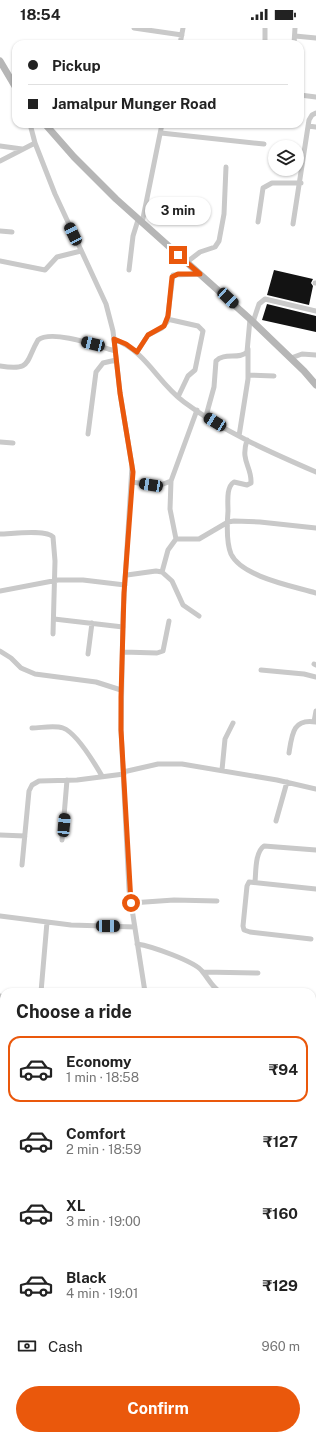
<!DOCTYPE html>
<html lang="en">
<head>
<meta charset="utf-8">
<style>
  :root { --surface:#fff; --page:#f2f2f2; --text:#222; --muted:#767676; --line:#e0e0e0; --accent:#ea580c }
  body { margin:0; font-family:"Public Sans",sans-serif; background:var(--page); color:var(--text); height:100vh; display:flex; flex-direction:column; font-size:15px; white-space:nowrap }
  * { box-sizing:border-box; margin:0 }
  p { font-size:13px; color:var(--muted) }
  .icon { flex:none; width:22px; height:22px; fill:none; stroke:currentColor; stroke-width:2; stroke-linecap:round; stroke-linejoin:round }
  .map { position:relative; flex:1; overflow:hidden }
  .sheet { position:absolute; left:0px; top:960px; width:316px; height:452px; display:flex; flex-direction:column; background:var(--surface); border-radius:12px 12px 0 0; box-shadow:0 1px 3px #0004 }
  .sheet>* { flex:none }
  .banner { position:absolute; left:12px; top:12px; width:292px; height:88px; border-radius:12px; box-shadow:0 1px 3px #0004; display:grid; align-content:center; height:88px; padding:0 16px; background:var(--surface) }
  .buttons { position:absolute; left:268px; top:112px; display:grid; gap:8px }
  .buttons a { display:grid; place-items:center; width:36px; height:36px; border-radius:50%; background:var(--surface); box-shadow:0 1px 3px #0004; font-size:20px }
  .end { position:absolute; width:18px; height:18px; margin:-9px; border:5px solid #ea580c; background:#fff; box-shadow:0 0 0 2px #fff }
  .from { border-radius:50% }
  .bubble { position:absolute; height:28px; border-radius:14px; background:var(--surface); box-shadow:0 1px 3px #0004; font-size:13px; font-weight:700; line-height:28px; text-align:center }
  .car { position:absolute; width:12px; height:24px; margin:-12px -6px; border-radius:5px; box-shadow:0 0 3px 1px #0007; background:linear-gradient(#222 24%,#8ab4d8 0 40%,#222 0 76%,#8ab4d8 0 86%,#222 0) }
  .banner b { display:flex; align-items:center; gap:14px; height:38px; font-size:15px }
  .banner b+b { border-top:1px solid var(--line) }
  .banner i { width:10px; height:10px; background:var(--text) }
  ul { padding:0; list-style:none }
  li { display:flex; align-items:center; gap:12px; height:66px; margin:0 8px 6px; padding:0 8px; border:2px solid transparent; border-radius:12px }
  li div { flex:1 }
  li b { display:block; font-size:15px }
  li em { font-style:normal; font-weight:700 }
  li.active { border-color:var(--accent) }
  li>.icon { width:36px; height:36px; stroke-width:1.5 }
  h2 { padding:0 16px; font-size:18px; line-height:48px }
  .pay { display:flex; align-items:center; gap:10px; height:44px; padding:0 16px; font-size:15px }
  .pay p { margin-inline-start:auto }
  .button { display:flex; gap:8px; margin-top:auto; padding:8px 16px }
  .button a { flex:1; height:46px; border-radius:24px; background:var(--accent); color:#fff; font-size:16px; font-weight:700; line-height:46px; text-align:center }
  .status { display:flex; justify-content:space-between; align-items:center; height:28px; padding:0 20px; background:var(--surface); direction:ltr }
  .status svg { height:11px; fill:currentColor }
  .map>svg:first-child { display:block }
  .building { fill:#131313 }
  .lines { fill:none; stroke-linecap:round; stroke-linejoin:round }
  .street { stroke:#c9c9c9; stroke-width:5 }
  .secondary { stroke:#b6b6b6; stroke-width:7 }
  .route { stroke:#ea580c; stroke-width:5 }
</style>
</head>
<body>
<div class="status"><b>18:54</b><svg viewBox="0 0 49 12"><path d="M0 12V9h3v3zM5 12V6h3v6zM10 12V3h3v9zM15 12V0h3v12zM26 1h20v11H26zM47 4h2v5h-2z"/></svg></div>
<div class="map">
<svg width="316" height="1412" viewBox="0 0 316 1412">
  <rect width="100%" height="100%" fill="#fff"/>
  <path class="building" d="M274,242L313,251L311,255L313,258L309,277L267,267Z
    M267,276L316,288V304L262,292Z"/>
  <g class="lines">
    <path class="street" d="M134,0L182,7
      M295,8L316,10
      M180,16L183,0
      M265,16V0
      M294,16L295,0
      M300,67L316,69
      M30,96L35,115L55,166L106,276L113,303L120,365L132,438L123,585L121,702L129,862L145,964
      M308,98L316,99
      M161,105L264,116
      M0,118L22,121
      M0,133L35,115
      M258,194L263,160L272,155H301
      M142,195L162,96
      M293,196L309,92L312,87L316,85
      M0,203L12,204
      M0,233L45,242L57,229L81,223
      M187,234L200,224L215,219L219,213L224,186L226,139
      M129,242L133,208L138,192
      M315,255H316
      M167,291L198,298L203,303L195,342L188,348L178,369
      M253,294L259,276L265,271L316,283
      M114,311C148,325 156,353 184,374C224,404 270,424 316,444
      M137,324L148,307L162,300L167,294L173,247L200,246
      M291,330L302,326L316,327
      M0,338C32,343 25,334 38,312C52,301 98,318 115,323
      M248,347L274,348
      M206,388L214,359L216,333C224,324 239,332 247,324L250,291
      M88,406L96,344L103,335L116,332
      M239,408L248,351V321
      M247,412C240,434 252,438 251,455L247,457L234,454C226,459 228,474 228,483C227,496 226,514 231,526C242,549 293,558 316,565
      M0,414L13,415
      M171,453L170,481L176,511
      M132,454L158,458L171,453L197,382
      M0,506C11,506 46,501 53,509L55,533L53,606
      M162,544L168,522L176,511H199L228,494L234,493L260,494L316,500
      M127,547L156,543L162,544L172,553L183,577L199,588
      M0,563L58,552H83L125,557
      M54,591L123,599
      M0,623L11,630L21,640L35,646L96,654L121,662
      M123,624L157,625L163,623L169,593
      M88,626L92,595
      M314,636L316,637
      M261,642L304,646L316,649
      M314,694L316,683
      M32,700C41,700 54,697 63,700C77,705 95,736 102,748
      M289,725C292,706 293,690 316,694
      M222,742L225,711L233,695
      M123,744L158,736H182L277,752L316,761
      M276,793L287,754
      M0,807L25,808
      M62,812L67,752
      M22,837L29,763L32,757L39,753L77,752L124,746
      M255,854C256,844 255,824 264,818L316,822
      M131,875L174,872L217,873
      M0,888L71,897L135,899
      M311,911L250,904L244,902L243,898L247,858L249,854L316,861
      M137,916C151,918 194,933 202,943C209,951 211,958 220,964
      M203,944L258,945
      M41,964L47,894
      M0,968L4,969
      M0,1022L4,1020
      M0,1112L4,1113
      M1,1155L4,1120
      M0,1215L4,1194
      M0,1230H4
      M312,1269L316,1270
      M312,1368L316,1369
      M240,1408V1412
      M15,1412L16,1408
      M260,1412H273"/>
    <path class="secondary" d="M0,33L16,60
      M45,96L74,129L116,171L250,291L304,343L316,357"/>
  </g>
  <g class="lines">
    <path class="route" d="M131,875L121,702V669L124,565L133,444L120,365L114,311L126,316L137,324L148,307L164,298L168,288L172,249L178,246H200L178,227"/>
  </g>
</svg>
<div class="buttons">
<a><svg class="icon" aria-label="layers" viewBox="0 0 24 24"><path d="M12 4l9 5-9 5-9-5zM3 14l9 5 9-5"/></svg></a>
</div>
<i class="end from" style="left:131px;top:875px"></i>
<i class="end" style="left:178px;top:227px"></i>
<div class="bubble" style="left:145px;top:169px;width:66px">3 min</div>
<i class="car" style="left:73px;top:206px;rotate:334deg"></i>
<i class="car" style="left:228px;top:270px;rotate:133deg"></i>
<i class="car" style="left:93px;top:316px;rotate:284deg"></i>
<i class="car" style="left:215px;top:394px;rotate:301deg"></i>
<i class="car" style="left:151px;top:457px;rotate:279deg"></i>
<i class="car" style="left:64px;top:797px;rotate:5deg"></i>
<i class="car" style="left:108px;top:898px;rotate:91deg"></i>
<div class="banner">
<b><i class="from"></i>Pickup</b>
<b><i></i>Jamalpur Munger Road</b>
</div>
<section class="sheet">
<h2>Choose a ride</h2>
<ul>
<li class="active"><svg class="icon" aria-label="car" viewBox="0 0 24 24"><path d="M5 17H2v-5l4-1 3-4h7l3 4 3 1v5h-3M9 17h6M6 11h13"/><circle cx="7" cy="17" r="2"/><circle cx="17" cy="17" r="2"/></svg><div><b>Economy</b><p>1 min · 18:58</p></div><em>₹94</em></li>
<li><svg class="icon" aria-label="car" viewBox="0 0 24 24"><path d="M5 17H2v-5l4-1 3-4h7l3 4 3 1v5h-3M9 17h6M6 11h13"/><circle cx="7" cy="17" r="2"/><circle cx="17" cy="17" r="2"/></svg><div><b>Comfort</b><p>2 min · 18:59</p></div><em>₹127</em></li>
<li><svg class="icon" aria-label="car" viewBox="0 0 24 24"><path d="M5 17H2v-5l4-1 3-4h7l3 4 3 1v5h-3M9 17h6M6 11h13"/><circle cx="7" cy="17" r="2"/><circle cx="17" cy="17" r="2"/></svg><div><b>XL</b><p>3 min · 19:00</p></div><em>₹160</em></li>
<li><svg class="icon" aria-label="car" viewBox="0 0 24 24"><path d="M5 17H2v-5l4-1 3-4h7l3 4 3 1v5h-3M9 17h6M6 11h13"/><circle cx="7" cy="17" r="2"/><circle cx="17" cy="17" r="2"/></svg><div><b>Black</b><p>4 min · 19:01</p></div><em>₹129</em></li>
</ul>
<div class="pay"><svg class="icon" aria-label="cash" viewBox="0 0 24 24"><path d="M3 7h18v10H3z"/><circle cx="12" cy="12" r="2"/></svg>Cash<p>960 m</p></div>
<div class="button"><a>Confirm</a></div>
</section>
</div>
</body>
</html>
